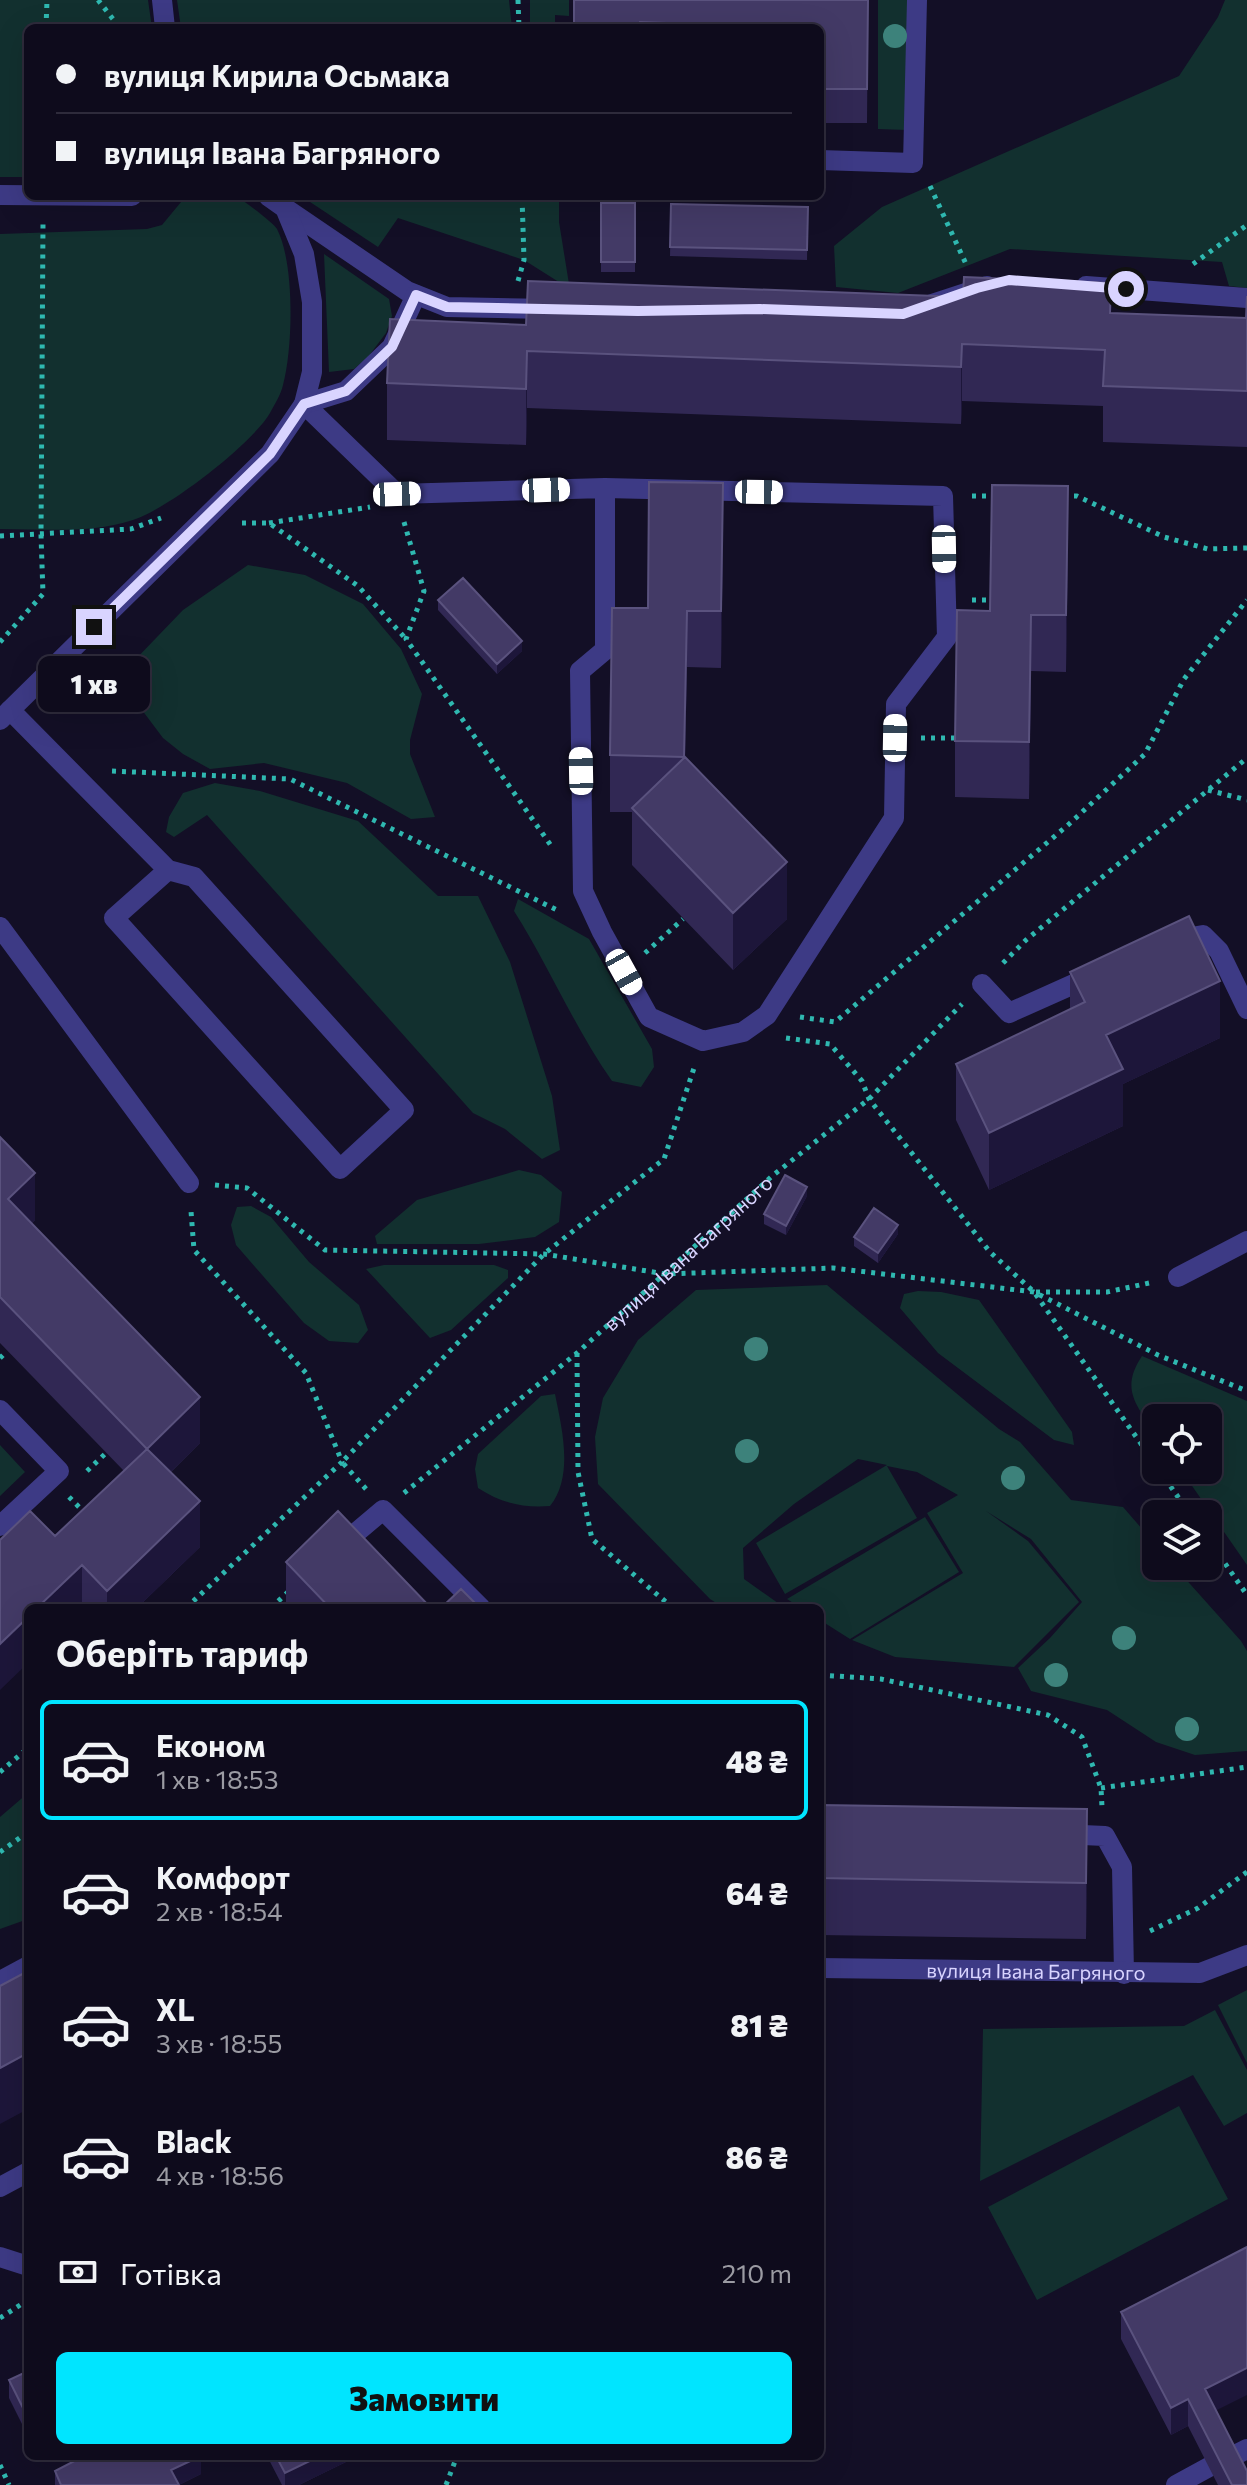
<!DOCTYPE html>
<html lang="uk">
<head>
<meta charset="utf-8">
<style>
  :root { --surface:#0e0b1c; --page:#1c1929; --text:#f1f3f6; --muted:#9b9ba3; --line:#2e2b3b; --accent:#00e5ff }
  body { margin:0; font-family:Commissioner,sans-serif; background:var(--page); color:var(--text); height:100vh; display:flex; flex-direction:column; font-size:30px; white-space:nowrap }
  * { box-sizing:border-box; margin:0 }
  p { font-size:26px; color:var(--muted) }
  .icon { flex:none; width:44px; height:44px; fill:none; stroke:currentColor; stroke-width:2; stroke-linecap:round; stroke-linejoin:round }
  .map { position:relative; flex:1; overflow:hidden }
  .sheet { position:absolute; left:24px; top:1604px; width:800px; height:856px; display:flex; flex-direction:column; background:var(--surface); border-radius:12px; box-shadow:0 8px 32px #0002,0 0 0 2px var(--line) }
  .sheet>* { flex:none }
  .guide { position:absolute; left:24px; top:24px; width:800px; height:176px; border-radius:12px; box-shadow:0 8px 32px #0002,0 0 0 2px var(--line); display:grid; align-content:center; height:176px; padding:0 32px; background:var(--surface) }
  .tools { position:absolute; left:1142px; top:1404px; display:grid; gap:16px }
  .tools a { display:grid; place-items:center; width:80px; height:80px; border-radius:12px; background:var(--surface); box-shadow:0 8px 32px #0002,0 0 0 2px var(--line); font-size:40px }
  .end { position:absolute; width:36px; height:36px; margin:-18px; border:10px solid #d9d4ff; background:#111; box-shadow:0 0 0 4px #111 }
  .from { border-radius:50% }
  .bubble { position:absolute; height:56px; border-radius:12px; background:var(--surface); box-shadow:0 8px 32px #0002,0 0 0 2px var(--line); font-size:26px; font-weight:800; line-height:56px; text-align:center }
  .car { position:absolute; width:24px; height:48px; margin:-24px -12px; border-radius:10px; box-shadow:0 0 6px 2px #0007; background:linear-gradient(#fff 24%,#345 0 40%,#fff 0 76%,#345 0 86%,#fff 0) }
  .guide b { display:flex; align-items:center; gap:28px; height:76px; font-size:30px }
  .guide b+b { border-top:2px solid var(--line) }
  .guide i { width:20px; height:20px; background:var(--text) }
  ul { padding:0; list-style:none }
  li { display:flex; align-items:center; gap:24px; height:120px; margin:0 16px 12px; padding:0 16px; border:4px solid transparent; border-radius:12px }
  li div { flex:1 }
  li b { display:block; font-size:30px }
  li em { font-style:normal; font-weight:800 }
  li.current { border-color:var(--accent) }
  li>.icon { width:72px; height:72px; stroke-width:1.5 }
  h2 { padding:0 32px; font-size:36px; line-height:96px }
  .pay { display:flex; align-items:center; gap:20px; height:88px; padding:0 32px; font-size:30px }
  .pay p { margin-inline-start:auto }
  .cta { display:flex; gap:16px; margin-top:auto; padding:16px 32px }
  .cta a { flex:1; height:92px; border-radius:12px; background:var(--accent); color:#111; font-size:32px; font-weight:800; line-height:92px; text-align:center }
  .map>svg:first-child { display:block }
  .green { fill:#12302f }
  .lines { fill:none; stroke-linecap:round; stroke-linejoin:round }
  .path { stroke:#2fb8b0; stroke-width:5; stroke-dasharray:4 6; stroke-linecap:butt }
  .minor { stroke:#3d3a85; stroke-width:20 }
  .tree { fill:#3d827b }
  .wall { fill:#312854 }
  .shaded-wall { fill:#1d163a }
  .building { fill:#433a66; stroke:#5a527e; stroke-width:2 }
  .route { stroke:#d9d4ff; stroke-width:10 }
  .labels { text-anchor:middle; dominant-baseline:central; stroke-width:6; stroke-linejoin:round; paint-order:stroke }
  .street-label { font-size:20px; fill:#d9d4ff; stroke:#130f26 }
</style>
</head>
<body>
<div class="map">
<svg width="1247" height="2485" viewBox="0 0 1247 2485">
  <rect width="100%" height="100%" fill="#130f26"/>
  <path class="green" d="M0,0H148L152,28H28V177H0Z
    M177,0H509L512,28H181Z
    M530,0H569V16L555,15V28H530Z
    M878,0H907V130L878,129Z
    M1225,0H1247V288L1229,286L1222,262L1010,249L898,293L836,287L834,246L882,207L1179,76L1218,17Z
    M186,196C198,196 224,193 235,196C241,198 275,224 277,229C295,264 293,348 283,385C281,394 275,404 270,413C252,444 168,509 133,520C90,534 44,529 0,529V234L147,229L162,225Z
    M301,196H559V222L569,284H562L524,260L398,218L378,247Z
    M324,254L389,299L392,316L386,333L368,357L354,369L329,372Z
    M248,565L305,575L363,604L401,649L422,694L410,740V754L435,817L411,819L347,783L264,763L210,769L183,754L163,738L133,698L132,663L183,610Z
    M215,783L260,791L358,821L438,896H478L510,962L552,1096L560,1150L542,1159L505,1129L473,1113L207,815L174,837L166,832L169,817L183,793Z
    M518,899L589,939L652,1049L654,1067L641,1087L612,1081C574,1027 549,966 514,911Z
    M519,1170L541,1175L562,1192L559,1222L535,1237L479,1244H377L375,1236L417,1200Z
    M251,1206L271,1217L309,1262L359,1305L368,1330L358,1343L329,1341L304,1323L236,1245L231,1225L237,1207Z
    M384,1265H494L508,1270V1278L451,1330L430,1338L366,1269Z
    M827,1285L999,1429L1020,1442L1071,1500L1123,1507L1156,1545V1566H1174L1241,1641L1247,1651V1751L1195,1755L1156,1742L1107,1710L1031,1691L1018,1668L1050,1638L1082,1602L1031,1539L986,1511L1028,1541L1079,1602L1014,1667L895,1657L852,1640L963,1573L927,1513L958,1495L917,1472L887,1466L917,1518L785,1594L756,1543L887,1465L858,1459L794,1504L743,1548L744,1579L785,1608H724L710,1599L598,1484L595,1437L603,1398L638,1340L696,1290Z
    M918,1291L941,1292L979,1300L1072,1432L1074,1445L1054,1440L938,1353L900,1308L904,1294Z
    M1142,1356L1247,1401V1565L1181,1470H1208V1418H1156V1434C1136,1405 1120,1389 1142,1356Z
    M555,1394C562,1429 574,1476 550,1506C522,1508 501,1503 478,1488L475,1469L478,1454L541,1396Z
    M0,1445L25,1472L0,1496Z
    M925,1517L959,1572L850,1639L820,1620V1608H801L787,1599Z
    M28,1793V1919L0,1929V1817Z
    M1247,1990V2063L1218,2005Z
    M1215,2010L1247,2070V2113L1224,2126L1193,2075L980,2181L983,2029L1184,2026Z
    M1179,2106L1228,2199L1037,2300L988,2207Z"/>
  <g class="lines">
    <g class="path">
      <path d="M98,0L120,28"/>
      <path d="M518,0L519,28"/>
      <path d="M46,28L47,0"/>
      <path d="M930,186L966,264"/>
      <path d="M1193,264L1247,225"/>
      <path d="M518,281L524,260L522,196"/>
      <path d="M972,496H998"/>
      <path d="M1064,496H1077L1164,537L1208,549L1247,548"/>
      <path d="M404,522L424,591L406,639L552,847"/>
      <path d="M242,523H269L358,586L406,639"/>
      <path d="M269,523L370,507"/>
      <path d="M0,536L131,529L161,518"/>
      <path d="M972,600H991"/>
      <path d="M0,642L43,594L41,535L43,223"/>
      <path d="M921,738H956"/>
      <path d="M112,771L290,779L559,911"/>
      <path d="M1208,790L1247,800"/>
      <path d="M645,953L683,919"/>
      <path d="M1003,963L1026,940L1247,758"/>
      <path d="M800,1017L835,1022L1068,825L1145,754L1184,679L1247,600"/>
      <path d="M786,1038L830,1044L862,1081L869,1099L990,1252L1034,1292L1156,1465"/>
      <path d="M215,1185L247,1188L325,1250L544,1254L665,1274L833,1268L1034,1292L1158,1355L1247,1391"/>
      <path d="M1036,1292H1107L1149,1283"/>
      <path d="M577,1353L578,1472L592,1539L673,1608"/>
      <path d="M0,1358L7,1351"/>
      <path d="M1159,1470L1190,1514"/>
      <path d="M87,1471L106,1453"/>
      <path d="M366,1489L342,1462L544,1254L664,1159L695,1065"/>
      <path id="s1" d="M404,1493L577,1353L771,1177L869,1099L962,1004"/>
      <path d="M69,1497L85,1513"/>
      <path d="M1208,1539L1247,1595"/>
      <path d="M186,1608L342,1462L306,1373L194,1250L191,1211"/>
      <path d="M271,1608L289,1591"/>
      <path d="M820,1675L881,1679L1048,1715L1082,1737L1101,1788L1102,1807"/>
      <path d="M0,1772L28,1748"/>
      <path d="M1101,1788L1247,1767"/>
      <path d="M0,1852L28,1832"/>
      <path d="M1150,1931L1198,1908L1247,1872"/>
      <path d="M0,2318L28,2300"/>
      <path d="M0,2465L9,2485"/>
      <path d="M446,2485L457,2456"/>
    </g>
    <g class="minor">
      <path d="M162,0L165,28"/>
      <path d="M820,160L913,163L917,0"/>
      <path d="M0,195L132,196"/>
      <path d="M285,208L407,291L447,307L552,309"/>
      <path d="M1086,286L1247,298"/>
      <path d="M926,306L987,286"/>
      <path d="M304,404L397,494L605,488L943,496L947,637L896,704L894,818L767,1015L743,1032L703,1041L649,1017L602,932L583,891L580,671L605,650V488"/>
      <path d="M304,404L346,391L392,347L416,295"/>
      <path d="M10,710L168,870L194,877L404,1110L340,1169L114,918L168,870"/>
      <path d="M0,720L270,454L304,404L312,372V302L304,254L285,208L268,196"/>
      <path d="M0,927L189,1183"/>
      <path d="M1174,940L1203,935L1219,951L1247,1009"/>
      <path d="M982,984L1009,1013L1094,975"/>
      <path d="M1178,1277L1247,1241"/>
      <path d="M0,1410L59,1471L0,1526"/>
      <path d="M339,1547L383,1510L481,1608"/>
      <path d="M1060,1834L1105,1836L1122,1867L1124,1974"/>
      <path id="s2" d="M820,1968L1200,1973L1247,1955"/>
      <path d="M0,1981L28,1966"/>
      <path d="M0,2187L28,2172"/>
      <path d="M0,2257L28,2266"/>
      <path d="M1227,2459L1247,2449"/>
      <path d="M1176,2485L1209,2467"/>
    </g>
  </g>
  <g class="tree">
    <circle cx="895" cy="36" r="12"/>
    <circle cx="756" cy="1349" r="12"/>
    <circle cx="747" cy="1451" r="12"/>
    <circle cx="1013" cy="1478" r="12"/>
    <circle cx="1124" cy="1638" r="12"/>
    <circle cx="1056" cy="1675" r="12"/>
    <circle cx="1187" cy="1729" r="12"/>
  </g>
  <path class="wall" d="M868,0L867,123H820V28H574Z
    M601,203H635V272H601Z
    M671,204L808,207L807,260L670,256Z
    M1247,296V447L1103,442V406L962,401L961,424L527,408L526,445L387,440V383L526,325L1111,313L1246,318Z
    M723,539L721,668L687,667L685,757L787,919L733,970L632,865V812H610V755L648,608Z
    M1068,543L1066,672L1031,671L1029,799L955,797V741L990,611Z
    M438,600L522,651L497,674L438,610Z
    M1070,972L1220,1038L1123,1084V1126L989,1190L956,1120V1064L1070,1009Z
    M0,1137L35,1220L32,1223L200,1443L171,1472L200,1547L137,1608H28L55,1536L124,1471L0,1343Z
    M807,1196L786,1235L764,1224V1214Z
    M898,1234L878,1263L854,1246V1237Z
    M286,1562L431,1608H286Z
    M820,1805L1087,1866L1086,1939L820,1935Z
    M1121,2312L1216,2411L1247,2485H1218L1188,2426L1171,2435L1121,2339Z
    M28,2371V2436L9,2398V2380Z
    M77,2456H201V2474L179,2485H55V2471L78,2459Z
    M267,2456H348V2461L299,2485H282Z"/>
  <path class="shaded-wall" d="M962,344V401L961,424V367Z
    M527,351V408L526,445V389Z
    M723,483V539L721,668V611Z
    M1068,486V543L1066,672V615Z
    M687,611V667L684,813V757Z
    M1031,615V671L1029,799V742Z
    M522,641V651L497,674V664Z
    M787,862V919L733,970V913Z
    M1220,981V1038L1123,1084V1126L989,1190V1133L1106,1035Z
    M35,1173V1220L8,1245V1199Z
    M807,1187V1196L786,1235V1226Z
    M898,1225V1234L878,1263V1253Z
    M200,1397V1443L147,1495V1449Z
    M200,1501V1547L137,1608H107V1591Z
    M82,1565V1608H37Z
    M28,1617V1663L0,1690V1644Z
    M1087,1809V1866L1086,1939V1883Z
    M28,2053V2109L0,2124V2068Z
    M1247,2368V2395L1205,2416V2389Z
    M1188,2399V2426L1171,2435V2408Z
    M41,2456H52L41,2462Z
    M201,2456V2474L179,2485H171V2470Z
    M320,2456H348V2461L299,2485H285V2473Z"/>
  <path class="building" d="M574,0H868L867,89H820V28L782,27V28H666V23L640,22V28H574Z
    M601,203H635V262H601Z
    M671,204L808,207L807,250L670,247Z
    M964,277L1111,283L1110,313L1246,318L1247,296V391L1103,386L1105,350L962,344L961,367L527,351L526,389L387,383L390,319L526,325L528,281L963,297Z
    M649,482L723,483L721,611H687L684,757L610,755L612,608H648Z
    M992,485L1068,486L1066,615H1031L1029,742L955,741L957,610L990,611Z
    M463,578L522,641L497,664L438,600Z
    M685,757L787,862L733,913L632,808Z
    M1189,916L1220,981L1106,1035L1123,1069L989,1133L956,1064L1085,1002L1070,972Z
    M0,1137L35,1173L8,1199L200,1397L147,1449L200,1501L107,1591L82,1565L37,1608H28V1617L0,1644V1540L30,1511L55,1536L147,1449L0,1297Z
    M785,1175L807,1187L786,1226L764,1214Z
    M874,1208L898,1225L878,1253L854,1237Z
    M338,1511L431,1608H330L286,1562Z
    M461,1589L480,1608H441Z
    M820,1805L1087,1809L1086,1883L820,1878Z
    M28,1971V2053L0,2068V1986Z
    M1247,2247V2368L1205,2389L1247,2471V2485H1232L1188,2399L1171,2408L1121,2312Z
    M28,2371V2418L9,2380Z
    M84,2456H201L171,2470L179,2485H61L55,2471Z
    M276,2456H320L285,2473Z"/>
  <g class="lines">
    <path class="route" d="M94,627L270,454L304,404L346,391L392,347L416,295L447,307L638,311L760,309L903,314L977,288L1009,280L1126,289"/>
  </g>
  <g class="labels">
    <g class="street-label">
      <text stroke="none"><textPath href="#s1" startOffset="372">вулиця Івана Багряного</textPath></text>
      <text stroke="none"><textPath href="#s2" startOffset="216">вулиця Івана Багряного</textPath></text>
    </g>
  </g>
</svg>
<div class="tools">
<a><svg class="icon" aria-label="locate" viewBox="0 0 24 24"><circle cx="12" cy="12" r="6"/><path d="M12 2v4M12 18v4M2 12h4M18 12h4"/></svg></a>
<a><svg class="icon" aria-label="layers" viewBox="0 0 24 24"><path d="M12 4l9 5-9 5-9-5zM3 14l9 5 9-5"/></svg></a>
</div>
<i class="end from" style="left:1126px;top:289px"></i>
<i class="end" style="left:94px;top:627px"></i>
<div class="bubble" style="left:38px;top:656px;width:112px">1 хв</div>
<i class="car" style="left:546px;top:490px;rotate:88deg"></i>
<i class="car" style="left:759px;top:492px;rotate:91deg"></i>
<i class="car" style="left:397px;top:494px;rotate:88deg"></i>
<i class="car" style="left:944px;top:549px;rotate:179deg"></i>
<i class="car" style="left:895px;top:738px;rotate:1deg"></i>
<i class="car" style="left:581px;top:771px;rotate:359deg"></i>
<i class="car" style="left:624px;top:972px;rotate:151deg"></i>
<div class="guide">
<b><i class="from"></i>вулиця Кирила Осьмака</b>
<b><i></i>вулиця Івана Багряного</b>
</div>
<section class="sheet">
<h2>Оберіть тариф</h2>
<ul>
<li class="current"><svg class="icon" aria-label="car" viewBox="0 0 24 24"><path d="M5 17H2v-5l4-1 3-4h7l3 4 3 1v5h-3M9 17h6M6 11h13"/><circle cx="7" cy="17" r="2"/><circle cx="17" cy="17" r="2"/></svg><div><b>Економ</b><p>1 хв · 18:53</p></div><em>48 ₴</em></li>
<li><svg class="icon" aria-label="car" viewBox="0 0 24 24"><path d="M5 17H2v-5l4-1 3-4h7l3 4 3 1v5h-3M9 17h6M6 11h13"/><circle cx="7" cy="17" r="2"/><circle cx="17" cy="17" r="2"/></svg><div><b>Комфорт</b><p>2 хв · 18:54</p></div><em>64 ₴</em></li>
<li><svg class="icon" aria-label="car" viewBox="0 0 24 24"><path d="M5 17H2v-5l4-1 3-4h7l3 4 3 1v5h-3M9 17h6M6 11h13"/><circle cx="7" cy="17" r="2"/><circle cx="17" cy="17" r="2"/></svg><div><b>XL</b><p>3 хв · 18:55</p></div><em>81 ₴</em></li>
<li><svg class="icon" aria-label="car" viewBox="0 0 24 24"><path d="M5 17H2v-5l4-1 3-4h7l3 4 3 1v5h-3M9 17h6M6 11h13"/><circle cx="7" cy="17" r="2"/><circle cx="17" cy="17" r="2"/></svg><div><b>Black</b><p>4 хв · 18:56</p></div><em>86 ₴</em></li>
</ul>
<div class="pay"><svg class="icon" aria-label="cash" viewBox="0 0 24 24"><path d="M3 7h18v10H3z"/><circle cx="12" cy="12" r="2"/></svg>Готівка<p>210 m</p></div>
<div class="cta"><a>Замовити</a></div>
</section>
</div>
</body>
</html>
